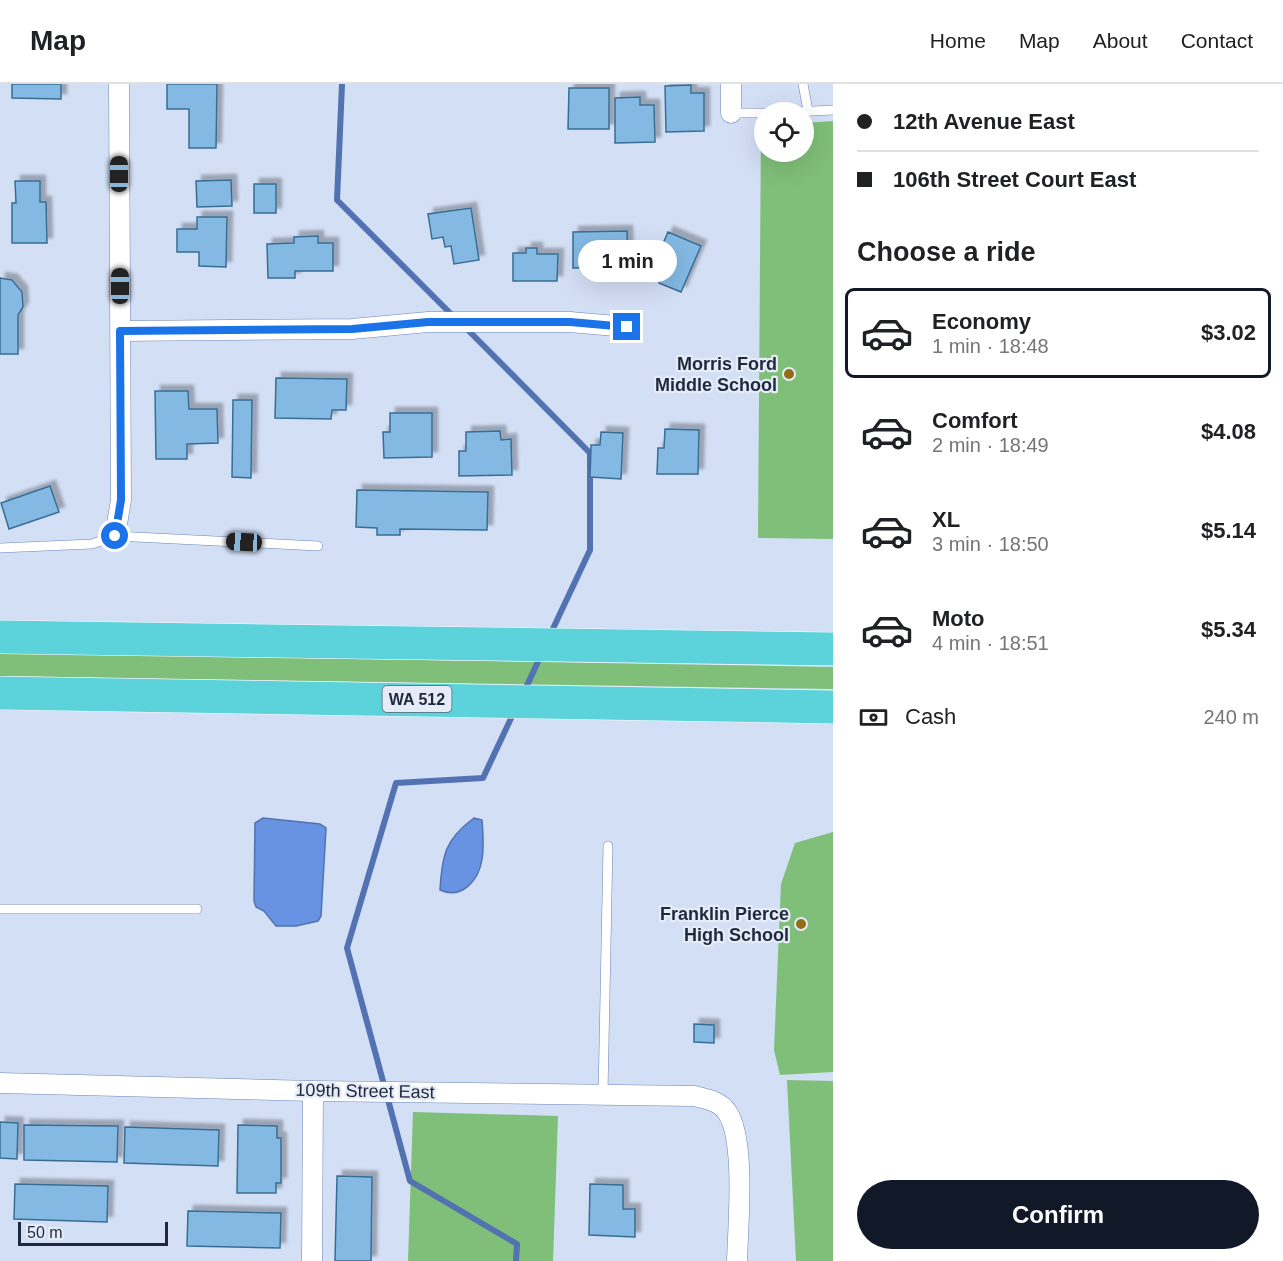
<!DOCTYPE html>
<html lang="en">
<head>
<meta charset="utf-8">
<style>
  :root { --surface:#fff; --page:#f2f2f2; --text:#202124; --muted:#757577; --line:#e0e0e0; --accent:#111827 }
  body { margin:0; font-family:Arial,sans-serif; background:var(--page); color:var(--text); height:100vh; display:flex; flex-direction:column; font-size:22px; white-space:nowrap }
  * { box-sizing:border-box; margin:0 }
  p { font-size:20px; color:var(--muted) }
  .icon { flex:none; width:33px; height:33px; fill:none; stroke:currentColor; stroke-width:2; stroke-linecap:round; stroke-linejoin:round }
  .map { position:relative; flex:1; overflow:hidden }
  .side { display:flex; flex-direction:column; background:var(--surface); width:450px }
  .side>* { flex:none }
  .guide { display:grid; align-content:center; height:132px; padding:0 24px; background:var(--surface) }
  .tools { position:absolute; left:754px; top:18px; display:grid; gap:12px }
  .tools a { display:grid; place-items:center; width:60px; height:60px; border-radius:50%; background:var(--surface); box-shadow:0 6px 24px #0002; font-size:30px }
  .scale { position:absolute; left:18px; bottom:15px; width:150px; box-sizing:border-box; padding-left:6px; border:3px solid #1e293e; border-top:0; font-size:16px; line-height:21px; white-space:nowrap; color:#1e293e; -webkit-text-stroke:4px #e6ecf7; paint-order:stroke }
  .end { position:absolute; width:27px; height:27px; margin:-14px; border:8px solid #1a73e8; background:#fff; box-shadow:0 0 0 3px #fff }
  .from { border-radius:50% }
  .bubble { position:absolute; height:42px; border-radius:21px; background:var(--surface); box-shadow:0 6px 24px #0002; font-size:20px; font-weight:700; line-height:42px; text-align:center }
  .car { position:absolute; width:18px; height:36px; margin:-18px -9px; border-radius:8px; box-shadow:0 0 4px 2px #0007; background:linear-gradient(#222 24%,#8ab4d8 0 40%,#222 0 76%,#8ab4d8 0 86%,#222 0) }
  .guide b { display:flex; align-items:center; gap:21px; height:57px; font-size:22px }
  .guide b+b { border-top:2px solid var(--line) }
  .guide i { width:15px; height:15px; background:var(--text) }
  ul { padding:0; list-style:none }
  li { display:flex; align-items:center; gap:18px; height:90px; margin:0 12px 9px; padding:0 12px; border:3px solid transparent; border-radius:9px }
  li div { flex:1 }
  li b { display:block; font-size:22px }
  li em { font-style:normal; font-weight:700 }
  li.selected { border-color:var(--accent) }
  li>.icon { width:54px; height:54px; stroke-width:1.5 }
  h2 { padding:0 24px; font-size:27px; line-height:72px }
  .pay { display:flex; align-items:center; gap:15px; height:66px; padding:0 24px; font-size:22px }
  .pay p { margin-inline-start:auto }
  .action { display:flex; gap:12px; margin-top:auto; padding:12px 24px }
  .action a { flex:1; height:69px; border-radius:36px; background:var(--accent); color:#fff; font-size:24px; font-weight:700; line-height:69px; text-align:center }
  header { display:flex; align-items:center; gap:36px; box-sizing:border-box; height:84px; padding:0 30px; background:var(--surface); border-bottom:2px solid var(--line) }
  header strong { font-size:28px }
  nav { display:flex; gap:33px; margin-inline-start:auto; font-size:21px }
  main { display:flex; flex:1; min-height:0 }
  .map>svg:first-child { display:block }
  .green { fill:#7fbf79 }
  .water { fill:#6892e2; stroke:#5272b1; stroke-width:1.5 }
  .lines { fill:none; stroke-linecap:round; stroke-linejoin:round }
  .stream { stroke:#5272b1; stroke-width:6 }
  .building { fill:#83b9e3; stroke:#396e94; stroke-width:1.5; filter:url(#shadow) }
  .service-casing { stroke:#6a85b8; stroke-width:10 }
  .minor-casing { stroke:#6a85b8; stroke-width:21 }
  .motorway-casing { stroke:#fff; stroke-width:34 }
  .service { stroke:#fff; stroke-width:9 }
  .minor { stroke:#fff; stroke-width:20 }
  .motorway { stroke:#5cd2db; stroke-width:33 }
  .route { stroke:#1a73e8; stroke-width:8 }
  .poi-dot { fill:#936d15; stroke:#e6ecf7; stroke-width:2 }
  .labels { text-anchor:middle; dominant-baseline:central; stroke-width:4.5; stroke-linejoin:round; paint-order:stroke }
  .shield { fill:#e6ecf7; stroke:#5a6476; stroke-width:1.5 }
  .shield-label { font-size:16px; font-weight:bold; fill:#1e293e }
  .poi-label { font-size:18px; font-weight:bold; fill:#1e293e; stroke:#e6ecf7; text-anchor:end }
  .street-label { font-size:18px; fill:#1e293e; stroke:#e6ecf7 }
</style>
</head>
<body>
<header>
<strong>Map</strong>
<nav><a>Home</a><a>Map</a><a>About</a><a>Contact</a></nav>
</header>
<main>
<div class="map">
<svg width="833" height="1177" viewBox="0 0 833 1177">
  <defs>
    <filter id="shadow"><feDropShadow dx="5.5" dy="-5.5" stdDeviation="1.5" flood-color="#0004"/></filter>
  </defs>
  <rect width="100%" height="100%" fill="#d3dff5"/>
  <path class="green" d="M833,37V455L758,454L761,43H765V68H804V39Z
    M0,569L833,583V605L0,592Z
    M833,748V988L780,991L774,966L781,800L795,759Z
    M787,996L833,997V1177H796Z
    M413,1028L558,1032L553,1177H408Z"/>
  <path class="water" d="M263,734L320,740L326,744L321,832L318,837L296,842H276L264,827L256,823L254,817L255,739Z
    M474,734L482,736C483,748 484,763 482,775C479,796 462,816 440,806C442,772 445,755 474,734Z"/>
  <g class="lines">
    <path class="stream" d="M342,0L337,116L454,233
      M464,242L590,369V466L550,551
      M524,608L541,571
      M514,628L483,694L396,699L347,864L410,1097L517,1160L516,1177"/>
  </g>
  <path class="building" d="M12,0H61V15L12,14Z
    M167,0H217L216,64H189V25H167Z
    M691,1V9H704V47L666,48L665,2Z
    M569,4H609V45H568Z
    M640,13V21H654L655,58L615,59V14Z
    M231,96L232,122L197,123L196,97Z
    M15,97H40V118H46L47,159H12V119H16Z
    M254,100H276V129H254Z
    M471,124L479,176L454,180L451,162L445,163L443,153L432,155L428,130Z
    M197,133H227L226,183L199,182V168H177V145H197Z
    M627,147L628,183L573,184V148Z
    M668,148L701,162L681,208L659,199L664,187L653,183Z
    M318,152V159H333V187H295V194H268L267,160L294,159V153Z
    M526,164H537V170H558L557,197H513V169H526Z
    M0,194L12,196L22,208L23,223L18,231V270H0Z
    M276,294L347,295L346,326H332L331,335L275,334Z
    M155,307H188L189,325H217L218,359L187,360V375H156Z
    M233,316H252L251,394L232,393Z
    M390,329H432V373L384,374L383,348H390Z
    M665,345L699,346L698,390H657L658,364H664Z
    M500,347L501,356L511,355L512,391L459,392V367H466V348Z
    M601,348L623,349L621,395L590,393L591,361H600Z
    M50,402L59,428L9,445L1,419Z
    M357,406L488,408L487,446L400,445V451H377V444L356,443Z
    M694,940L714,941V959L694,958Z
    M0,1038L18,1039L17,1075L0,1074Z
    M24,1041L118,1042L117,1078L24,1076Z
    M238,1041L277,1042V1054H281V1099H276V1109H237Z
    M125,1043L219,1046L218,1082L124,1079Z
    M337,1092L372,1093L371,1177H335Z
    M15,1100L108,1102L107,1138L14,1135Z
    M590,1100L623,1101V1125H635V1153L589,1151Z
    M188,1127L281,1129L280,1164L187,1162Z"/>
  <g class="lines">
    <defs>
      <path id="service" d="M803,0L808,27
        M793,28L833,26
        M731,29H765
        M0,464L92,460L115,452L318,462
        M0,825H197
        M603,1010L608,762"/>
      <path id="minor" d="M731,0V29
        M120,247L352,245L428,238H570L627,243
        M115,452L121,416L119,0
        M0,999L313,1007L694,1012C706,1015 720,1017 727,1028C746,1055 738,1142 737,1177
        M312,1177L313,1007"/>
      <path id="motorway" d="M0,553L833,565
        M0,609L833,623"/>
    </defs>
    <use href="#service" class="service-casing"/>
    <use href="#minor" class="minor-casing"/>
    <use href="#motorway" class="motorway-casing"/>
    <use href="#service" class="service"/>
    <use href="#minor" class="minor"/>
    <use href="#motorway" class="motorway"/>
  </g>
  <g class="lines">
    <path class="route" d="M115,452L121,416L120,247L352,245L428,238H570L627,243"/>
  </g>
  <g class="poi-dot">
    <circle cx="789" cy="290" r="6"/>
    <circle cx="801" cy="840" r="6"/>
  </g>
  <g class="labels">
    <rect class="shield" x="382.5" y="602" width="69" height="26" rx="4.5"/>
    <g class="shield-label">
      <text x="417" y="615">WA 512</text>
    </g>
    <g class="poi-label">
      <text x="777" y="280">Morris Ford<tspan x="777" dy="21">Middle School</tspan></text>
      <text x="789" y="830">Franklin Pierce<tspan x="789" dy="21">High School</tspan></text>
    </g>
    <g class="street-label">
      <text transform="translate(365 1007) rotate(1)">109th Street East</text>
    </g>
  </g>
</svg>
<div class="tools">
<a><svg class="icon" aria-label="locate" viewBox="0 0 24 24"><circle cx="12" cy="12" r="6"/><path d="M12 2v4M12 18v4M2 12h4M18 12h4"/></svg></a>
</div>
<div class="scale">50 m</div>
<i class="end from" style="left:115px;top:452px"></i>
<i class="end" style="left:627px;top:243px"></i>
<div class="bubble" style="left:578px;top:156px;width:99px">1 min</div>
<i class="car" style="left:119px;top:90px;rotate:0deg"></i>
<i class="car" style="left:120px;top:202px;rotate:0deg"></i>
<i class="car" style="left:244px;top:458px;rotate:273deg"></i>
</div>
<section class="side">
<div class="guide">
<b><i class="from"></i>12th Avenue East</b>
<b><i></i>106th Street Court East</b>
</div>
<h2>Choose a ride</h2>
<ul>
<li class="selected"><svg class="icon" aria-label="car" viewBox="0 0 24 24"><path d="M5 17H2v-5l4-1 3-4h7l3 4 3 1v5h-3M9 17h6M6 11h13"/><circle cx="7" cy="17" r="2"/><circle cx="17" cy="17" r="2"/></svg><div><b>Economy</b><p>1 min · 18:48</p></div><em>$3.02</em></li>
<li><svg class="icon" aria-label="car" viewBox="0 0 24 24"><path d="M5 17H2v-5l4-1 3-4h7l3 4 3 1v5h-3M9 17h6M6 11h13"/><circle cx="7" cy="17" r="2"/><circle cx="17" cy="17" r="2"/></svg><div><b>Comfort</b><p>2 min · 18:49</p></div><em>$4.08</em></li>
<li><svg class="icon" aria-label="car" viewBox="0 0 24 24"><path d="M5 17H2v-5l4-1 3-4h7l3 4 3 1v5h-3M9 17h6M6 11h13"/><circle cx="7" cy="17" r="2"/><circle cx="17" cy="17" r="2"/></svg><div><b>XL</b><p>3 min · 18:50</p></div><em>$5.14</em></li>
<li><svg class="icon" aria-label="car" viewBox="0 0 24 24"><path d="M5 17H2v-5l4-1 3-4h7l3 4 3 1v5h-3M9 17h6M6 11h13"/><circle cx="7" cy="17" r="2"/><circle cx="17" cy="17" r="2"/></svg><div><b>Moto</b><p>4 min · 18:51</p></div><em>$5.34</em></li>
</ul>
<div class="pay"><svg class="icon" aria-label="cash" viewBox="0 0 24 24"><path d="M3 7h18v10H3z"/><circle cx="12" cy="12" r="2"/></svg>Cash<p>240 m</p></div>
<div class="action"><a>Confirm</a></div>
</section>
</main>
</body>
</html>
